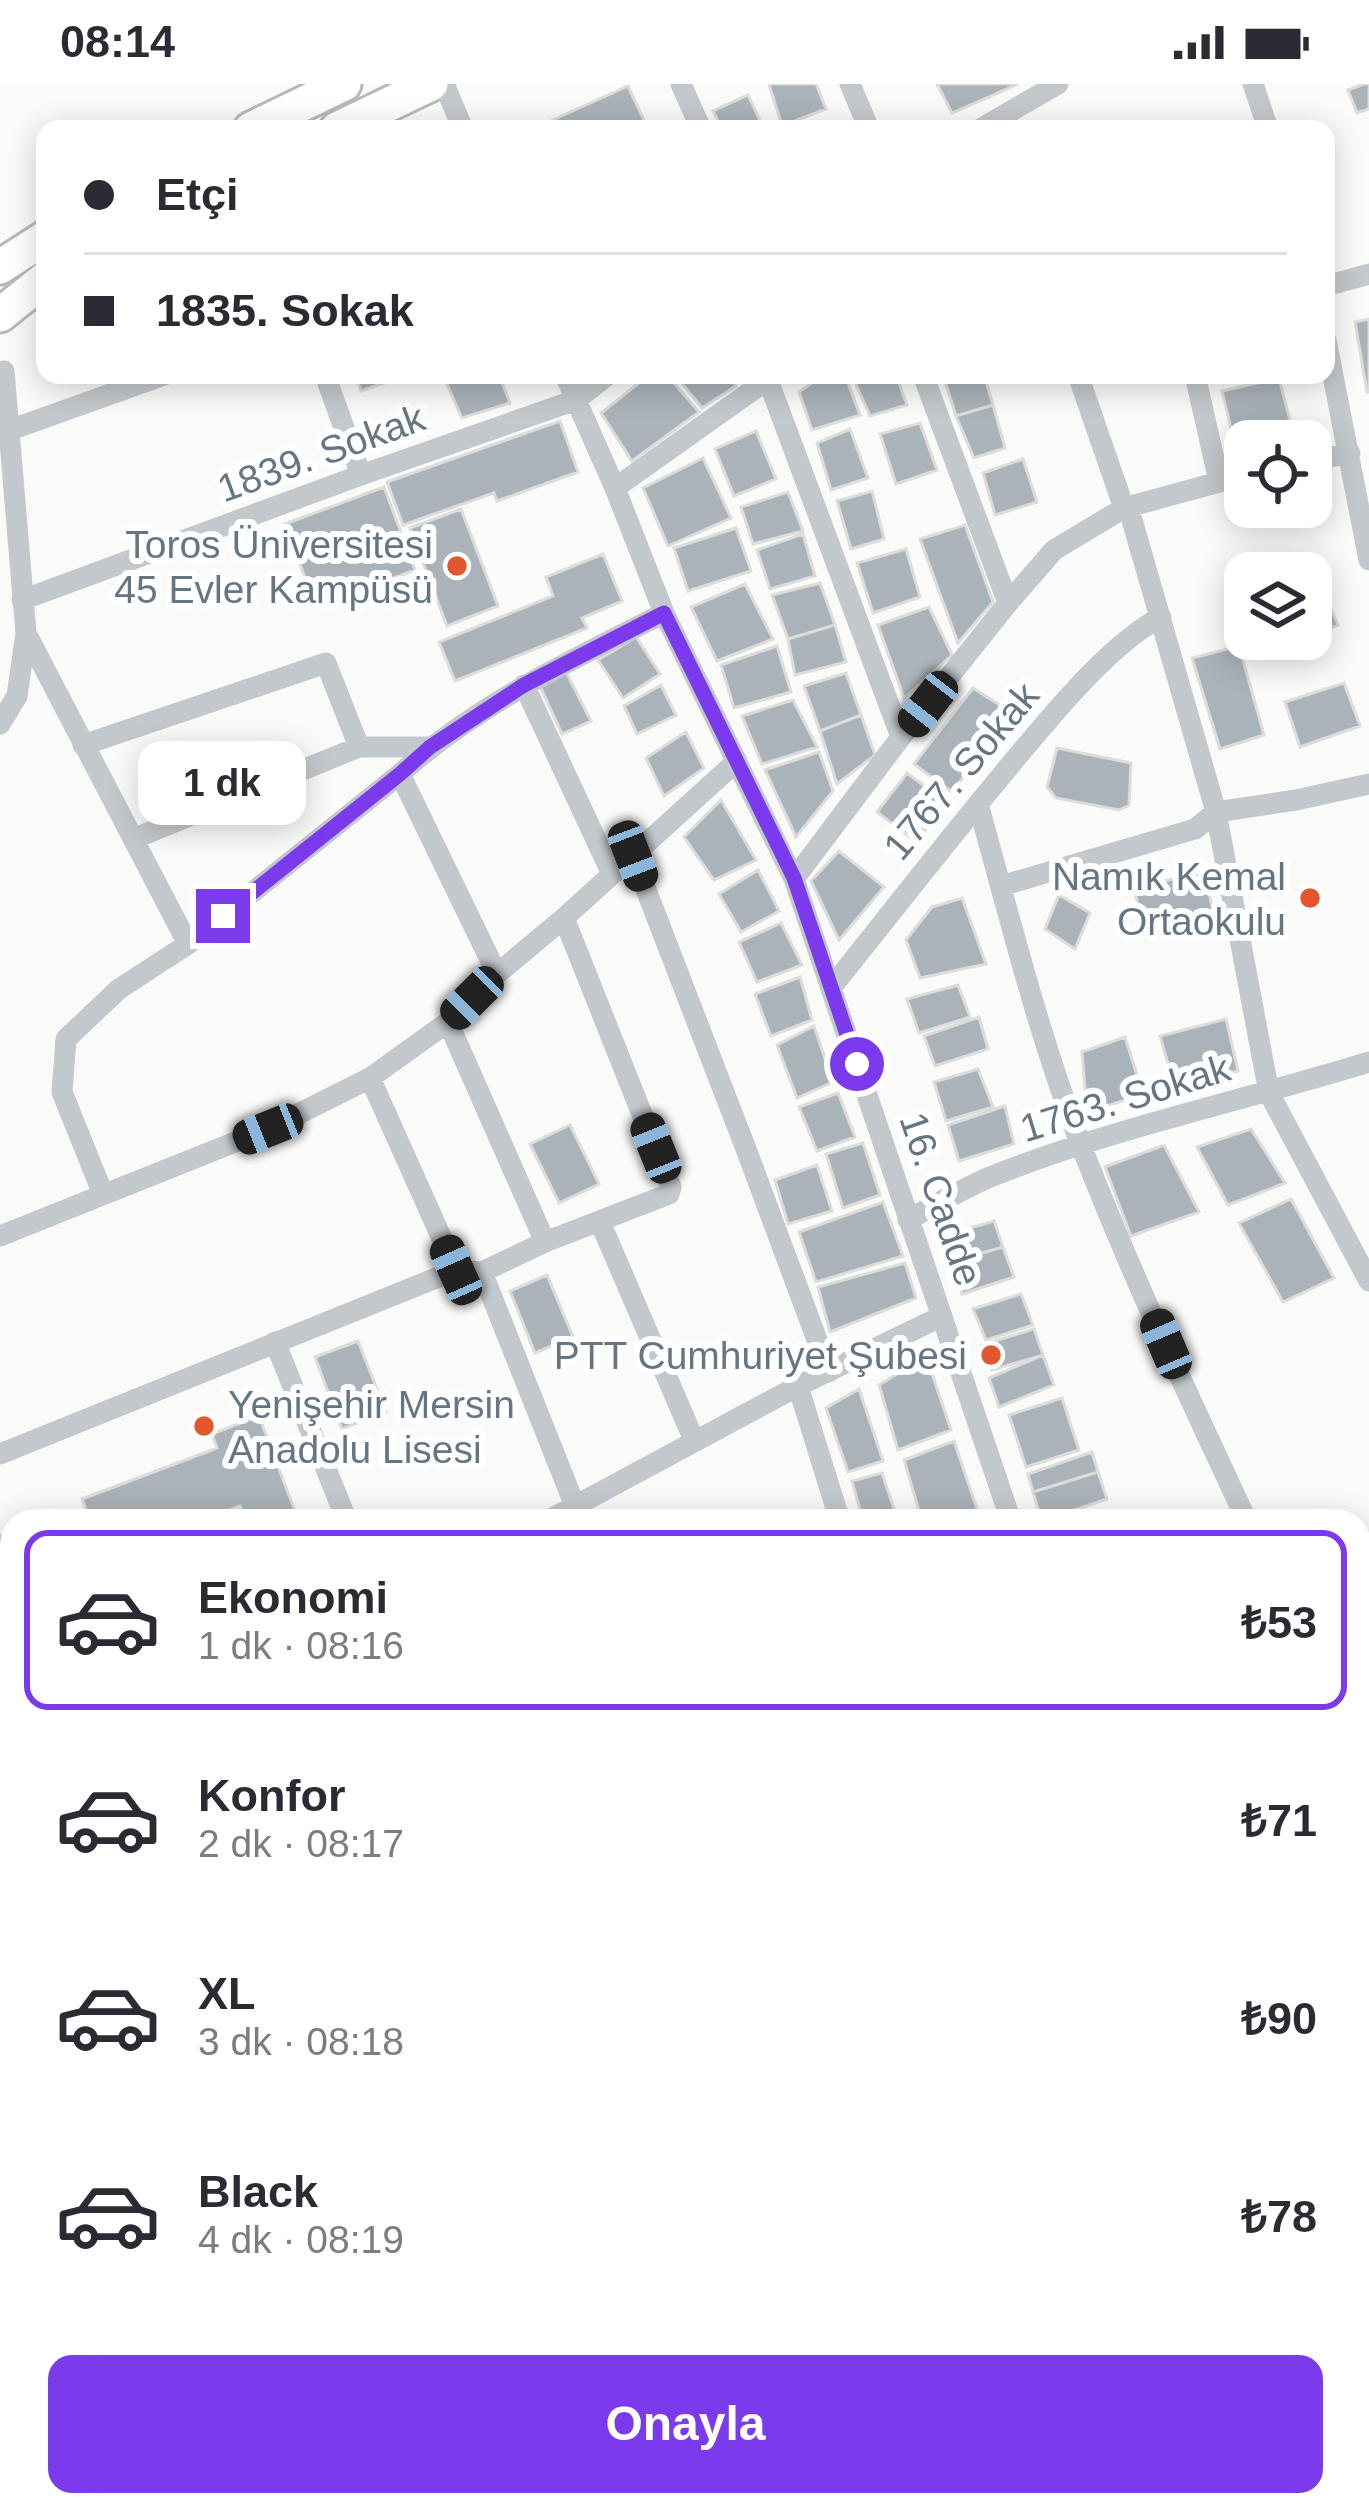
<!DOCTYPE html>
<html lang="tr">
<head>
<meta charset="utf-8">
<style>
  :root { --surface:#fff; --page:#f7f7f7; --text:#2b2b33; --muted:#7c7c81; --line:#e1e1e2; --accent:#7c3aed }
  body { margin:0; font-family:Arial,sans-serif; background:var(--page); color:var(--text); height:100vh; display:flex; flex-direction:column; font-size:45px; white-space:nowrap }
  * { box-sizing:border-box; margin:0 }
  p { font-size:39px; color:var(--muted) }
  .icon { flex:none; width:66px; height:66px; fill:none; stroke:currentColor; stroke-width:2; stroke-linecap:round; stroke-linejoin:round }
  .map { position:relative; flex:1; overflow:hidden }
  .drawer { position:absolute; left:0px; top:1425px; width:1371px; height:1008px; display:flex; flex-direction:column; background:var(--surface); border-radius:36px 36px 0 0; box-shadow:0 6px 30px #0003 }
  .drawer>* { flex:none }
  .hud { position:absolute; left:36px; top:36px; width:1299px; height:264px; border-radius:24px; box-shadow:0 6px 30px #0003; display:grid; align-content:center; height:264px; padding:0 48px; background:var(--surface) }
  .tools { position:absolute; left:1224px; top:336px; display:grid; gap:24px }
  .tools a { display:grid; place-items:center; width:108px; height:108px; border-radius:24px; background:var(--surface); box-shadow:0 6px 30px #0003; font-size:60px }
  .end { position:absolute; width:54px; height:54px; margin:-27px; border:15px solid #7c3aed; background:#fff; box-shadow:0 0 0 6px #fff }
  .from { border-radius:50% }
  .bubble { position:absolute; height:84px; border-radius:24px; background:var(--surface); box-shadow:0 6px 30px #0003; font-size:39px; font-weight:800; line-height:84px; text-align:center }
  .car { position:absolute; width:36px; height:72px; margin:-36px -18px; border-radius:15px; box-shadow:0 0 9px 3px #0007; background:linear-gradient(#222 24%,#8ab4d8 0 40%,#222 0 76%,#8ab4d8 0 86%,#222 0) }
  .hud b { display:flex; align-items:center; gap:42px; height:114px; font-size:45px }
  .hud b+b { border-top:3px solid var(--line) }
  .hud i { width:30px; height:30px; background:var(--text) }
  ul { padding:21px 0 0; list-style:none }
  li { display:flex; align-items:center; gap:36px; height:180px; margin:0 24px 18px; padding:0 24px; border:6px solid transparent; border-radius:24px }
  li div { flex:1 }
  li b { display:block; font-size:45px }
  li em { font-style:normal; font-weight:800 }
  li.current { border-color:var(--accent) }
  li>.icon { width:108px; height:108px; stroke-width:1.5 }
  .action { display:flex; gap:24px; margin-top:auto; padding:24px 48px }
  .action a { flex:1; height:138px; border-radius:24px; background:var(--accent); color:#fff; font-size:48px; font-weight:800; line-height:138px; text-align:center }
  .status { display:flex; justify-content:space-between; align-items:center; height:84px; padding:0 60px; background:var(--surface); direction:ltr }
  .status svg { height:33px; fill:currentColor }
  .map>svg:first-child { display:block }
  .building { fill:#aab3b9; stroke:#dcdcda; stroke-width:3 }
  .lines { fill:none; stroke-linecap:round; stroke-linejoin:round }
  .secondary-casing { stroke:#b3babf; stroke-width:33 }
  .primary-casing { stroke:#b5babe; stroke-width:39 }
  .street { stroke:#c3c8cc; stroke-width:21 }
  .secondary { stroke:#fff; stroke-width:27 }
  .primary { stroke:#fff; stroke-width:33 }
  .route { stroke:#7c3aed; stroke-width:15 }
  .poi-dot { fill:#e4572e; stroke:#fff; stroke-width:4.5 }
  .labels { text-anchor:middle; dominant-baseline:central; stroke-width:12; stroke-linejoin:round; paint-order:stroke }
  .street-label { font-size:39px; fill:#657683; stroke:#fff }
  .poi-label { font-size:39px; fill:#657683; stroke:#fff; text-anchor:end }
</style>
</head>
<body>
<div class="status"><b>08:14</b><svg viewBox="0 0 49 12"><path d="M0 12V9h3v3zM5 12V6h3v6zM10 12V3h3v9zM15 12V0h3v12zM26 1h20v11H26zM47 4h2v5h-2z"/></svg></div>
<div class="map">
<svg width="1369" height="2433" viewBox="0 0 1369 2433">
  <rect width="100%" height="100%" fill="#fafaf8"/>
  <path class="building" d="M769,0H816L826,25L782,42Z
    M937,0H1018L952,29Z
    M1364,0H1369V25L1357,29L1348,6Z
    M628,2L648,45H533Z
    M748,11L764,45H722L713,27Z
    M1369,235V308H1367L1355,238Z
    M356,291H407L361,307Z
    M443,291H499L510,319L462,334Z
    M649,291H667L699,328L632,377L601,329Z
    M675,291H728L736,302L702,324Z
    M823,291H845L860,331L812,346L799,308Z
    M852,291H896L907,321L870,332Z
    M943,291H984L993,321L956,332Z
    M1279,294L1291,340L1234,357L1222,307Z
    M993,321L1005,364L974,374L956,332Z
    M560,337L578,388L497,417L494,409L403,441L387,398Z
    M920,339L937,386L896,400L880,350Z
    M850,345L868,394L831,406L817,359Z
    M756,347L776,395L734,412L715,365Z
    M703,374L731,434L668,462L643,404Z
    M1023,375L1037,418L995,431L983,389Z
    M384,403L415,486L316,523L285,440Z
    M872,407L884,455L851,465L837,417Z
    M788,408L803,447L753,460L741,423Z
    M461,425L498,522L447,542L410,444Z
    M965,441L993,518L958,559L920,455Z
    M736,444L751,487L688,507L674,464Z
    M803,450L815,492L770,505L757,466Z
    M906,465L920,513L873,529L857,479Z
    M603,470L622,517L582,534L587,544L455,597L439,558L553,512L546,493Z
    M1320,498L1338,541L1311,553V502Z
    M820,499L835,541L788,555L772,511Z
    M745,500L773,555L717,577L691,523Z
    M929,523L952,571L904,614L878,541Z
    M835,541L846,578L795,591L788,555Z
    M636,553L660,590L623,614L598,576Z
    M777,562L791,608L734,624L721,581Z
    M1239,562L1264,651L1220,665L1192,574Z
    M566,588L591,637L562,650L539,600Z
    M846,589L861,631L820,647L804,602Z
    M1344,599L1360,642L1300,663L1285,618Z
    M661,601L676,631L637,650L624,622Z
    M973,604L1012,629L952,708L914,680Z
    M793,616L817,663L762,680L742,632Z
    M861,631L875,671L837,700L820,647Z
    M686,648L704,684L664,712L646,674Z
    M1057,664L1131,679L1129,721L1119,726L1056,714L1047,703Z
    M819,668L833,707L796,753L765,686Z
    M907,689L946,718L916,758L877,728Z
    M721,716L756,776L714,796L684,753Z
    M839,767L884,803L839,856L811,797Z
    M758,786L779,827L741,848L719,810Z
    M1203,787L1216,837L1147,855L1134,805Z
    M1059,811L1090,829L1075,865L1045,845Z
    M962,814L986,880L920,894L906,856L932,823Z
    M781,839L802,881L757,898L739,858Z
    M800,893L812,936L771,952L755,910Z
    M958,901L970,933L919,949L907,915Z
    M979,933L988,965L935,982L924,952Z
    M1226,935L1238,987L1175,1004L1160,952Z
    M814,942L833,998L797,1014L777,961Z
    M1125,953L1143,1010L1087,1029L1082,968Z
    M978,985L993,1023L946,1037L934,998Z
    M838,1009L855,1053L817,1067L799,1023Z
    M1005,1022L1014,1060L959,1077L948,1041Z
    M570,1041L599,1100L559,1119L530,1060Z
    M1251,1045L1285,1099L1228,1121L1197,1063Z
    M863,1059L880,1111L843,1124L826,1070Z
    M1164,1061L1199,1128L1131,1152L1105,1083Z
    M817,1081L832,1127L788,1140L775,1096Z
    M1291,1115L1334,1194L1283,1218L1239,1139Z
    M883,1118L903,1172L816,1198L799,1148Z
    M994,1137L1003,1163L951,1178L942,1152Z
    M1003,1163L1014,1193L962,1210L951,1178Z
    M905,1179L916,1214L830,1248L818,1203Z
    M547,1191L573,1253L535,1269L510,1207Z
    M1021,1210L1033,1241L986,1256L973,1225Z
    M1034,1245L1043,1271L992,1286L982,1261Z
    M358,1257L386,1328L342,1345L315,1273Z
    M1043,1271L1054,1301L999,1323L989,1294Z
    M926,1272L951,1346L898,1366L879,1301Z
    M859,1305L883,1377L848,1388L826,1324Z
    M1062,1314L1079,1366L1026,1383L1009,1331Z
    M259,1332L296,1430L277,1437H246L240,1422L201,1437H90L82,1415L217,1364L212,1350Z
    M954,1357L977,1425L942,1437H922L904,1376Z
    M1092,1368L1098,1388L1033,1408L1028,1390Z
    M1098,1388L1107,1415L1042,1437L1033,1408Z
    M882,1389L898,1437H863L852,1397Z
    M1365,2279L1369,2285V2345L1367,2346L1359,2331V2283Z
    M63,2421H136L104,2433H68Z
    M1263,2421H1311L1287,2433H1268Z"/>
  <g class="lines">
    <defs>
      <path id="secondary" d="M1359,1741L1369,1737
        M0,2304L12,2302
        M0,2357L12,2385
        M27,2421L32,2433"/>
      <path id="primary" d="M251,45L344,0
        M337,45L431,0
        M0,183L45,154
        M0,231L45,195"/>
    </defs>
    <use href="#secondary" class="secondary-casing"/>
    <use href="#primary" class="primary-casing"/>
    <path class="street" d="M444,0L463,45
      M681,0L701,45
      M850,0L869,45
      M1253,0L1268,45
      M980,45L1058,0
      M1326,202L1369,190
      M1326,256L1369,476
      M325,291L361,391
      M565,291L615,404L664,529L794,795L1011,1437
      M923,291L1008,519
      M1078,291L1124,424
      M1195,291L1219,397
      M768,296L901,653
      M10,346L164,291
      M1311,377L1350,369
      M615,404L774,291
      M1128,422L1216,728L1269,1009L1369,1197
      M22,516L361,391L576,316L608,291
      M26,549L188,860
      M524,601L612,790
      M0,640L17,612L26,549L4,287
      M83,661L326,579L359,663
      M400,690L497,890
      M978,720C1010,834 1038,950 1081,1061C1130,1188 1189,1313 1247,1437
      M133,755L359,663H430
      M633,772L746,1065L829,1288
      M794,795L901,653L1008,519L1054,466L1124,424L1245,391
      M1001,802L1195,745L1216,728L1296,716L1369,700
      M832,903C893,826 954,748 1017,673C1054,629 1111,559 1161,533
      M448,938L545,1158
      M370,994L456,1186
      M103,1110L62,1008L66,955L119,905L188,860L400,690C477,620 572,576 664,529
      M908,1136C935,1121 962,1105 990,1093C1112,1044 1243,1017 1369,978
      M600,1138L694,1356
      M0,1152L268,1045L370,994L448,938L497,890L564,834L737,677
      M482,1188L581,1437
      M275,1258L347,1437
      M798,1302L840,1437
      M0,1370L456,1186L482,1188L545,1158L669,1110L671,1103L564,834
      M547,1437L798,1302L942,1232
      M0,1461L12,1490
      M1359,1521L1369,1517
      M0,1702L12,1697
      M0,1893L12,1920
      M1359,1918L1369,1914
      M1359,2094L1369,2090
      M1359,2266L1369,2262
      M1359,2399L1369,2425
      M165,2421L171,2433
      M356,2421L361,2433
      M539,2421L544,2433
      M717,2421L721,2433
      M862,2421L867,2433
      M1049,2421L1054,2433
      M230,2433L259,2421"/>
    <use href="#secondary" class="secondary"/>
    <use href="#primary" class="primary"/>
  </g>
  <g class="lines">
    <path class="route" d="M223,832L400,690L430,663L524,601L664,529L794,794L857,980"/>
  </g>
  <g class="poi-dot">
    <circle cx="457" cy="482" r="12"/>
    <circle cx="1310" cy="814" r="12"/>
    <circle cx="991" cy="1271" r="12"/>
    <circle cx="204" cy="1342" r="12"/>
  </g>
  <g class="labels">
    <g class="street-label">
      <text transform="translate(321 369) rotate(-20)">1839. Sokak</text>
      <text transform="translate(961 687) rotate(-50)">1767. Sokak</text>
      <text transform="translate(1125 1014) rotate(-17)">1763. Sokak</text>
      <text transform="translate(941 1115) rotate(71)">16. Cadde</text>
    </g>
    <g class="poi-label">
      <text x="433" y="460">Toros Üniversitesi<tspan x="433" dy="45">45 Evler Kampüsü</tspan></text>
      <text x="1286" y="792">Namık Kemal<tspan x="1286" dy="45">Ortaokulu</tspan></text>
      <text x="967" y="1271">PTT Cumhuriyet Şubesi</text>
      <text x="228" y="1320" text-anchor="start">Yenişehir Mersin<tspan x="228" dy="45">Anadolu Lisesi</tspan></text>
    </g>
  </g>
</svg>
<div class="tools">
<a><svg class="icon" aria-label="locate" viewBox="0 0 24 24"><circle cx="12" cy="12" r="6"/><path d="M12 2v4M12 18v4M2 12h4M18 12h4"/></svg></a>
<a><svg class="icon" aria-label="layers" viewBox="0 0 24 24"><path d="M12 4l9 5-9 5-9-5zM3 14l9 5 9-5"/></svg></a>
</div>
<i class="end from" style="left:857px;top:980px"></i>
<i class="end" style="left:223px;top:832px"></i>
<div class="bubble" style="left:138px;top:657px;width:168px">1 dk</div>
<i class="car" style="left:928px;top:620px;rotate:218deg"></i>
<i class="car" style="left:633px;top:772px;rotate:159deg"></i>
<i class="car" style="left:472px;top:914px;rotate:225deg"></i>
<i class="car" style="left:268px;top:1045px;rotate:248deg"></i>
<i class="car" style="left:656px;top:1064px;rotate:338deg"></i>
<i class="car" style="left:456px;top:1186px;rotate:336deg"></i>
<i class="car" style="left:1166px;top:1260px;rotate:337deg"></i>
<div class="hud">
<b><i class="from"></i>Etçi</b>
<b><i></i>1835. Sokak</b>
</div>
<section class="drawer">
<ul>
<li class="current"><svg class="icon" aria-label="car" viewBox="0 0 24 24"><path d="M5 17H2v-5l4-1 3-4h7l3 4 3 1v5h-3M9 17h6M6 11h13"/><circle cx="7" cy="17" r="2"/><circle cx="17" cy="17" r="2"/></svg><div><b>Ekonomi</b><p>1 dk · 08:16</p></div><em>₺53</em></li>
<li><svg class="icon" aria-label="car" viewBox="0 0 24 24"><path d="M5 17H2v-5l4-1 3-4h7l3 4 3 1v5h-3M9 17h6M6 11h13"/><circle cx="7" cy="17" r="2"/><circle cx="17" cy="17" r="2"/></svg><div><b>Konfor</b><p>2 dk · 08:17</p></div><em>₺71</em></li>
<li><svg class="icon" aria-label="car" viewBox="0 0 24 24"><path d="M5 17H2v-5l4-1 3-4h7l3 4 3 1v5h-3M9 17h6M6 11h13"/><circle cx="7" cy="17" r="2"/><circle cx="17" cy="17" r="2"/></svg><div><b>XL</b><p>3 dk · 08:18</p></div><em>₺90</em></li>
<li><svg class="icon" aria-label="car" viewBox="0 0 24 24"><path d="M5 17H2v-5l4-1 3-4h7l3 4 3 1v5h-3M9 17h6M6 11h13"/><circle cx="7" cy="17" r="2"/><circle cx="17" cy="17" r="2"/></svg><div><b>Black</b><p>4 dk · 08:19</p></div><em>₺78</em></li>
</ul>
<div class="action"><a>Onayla</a></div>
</section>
</div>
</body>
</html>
